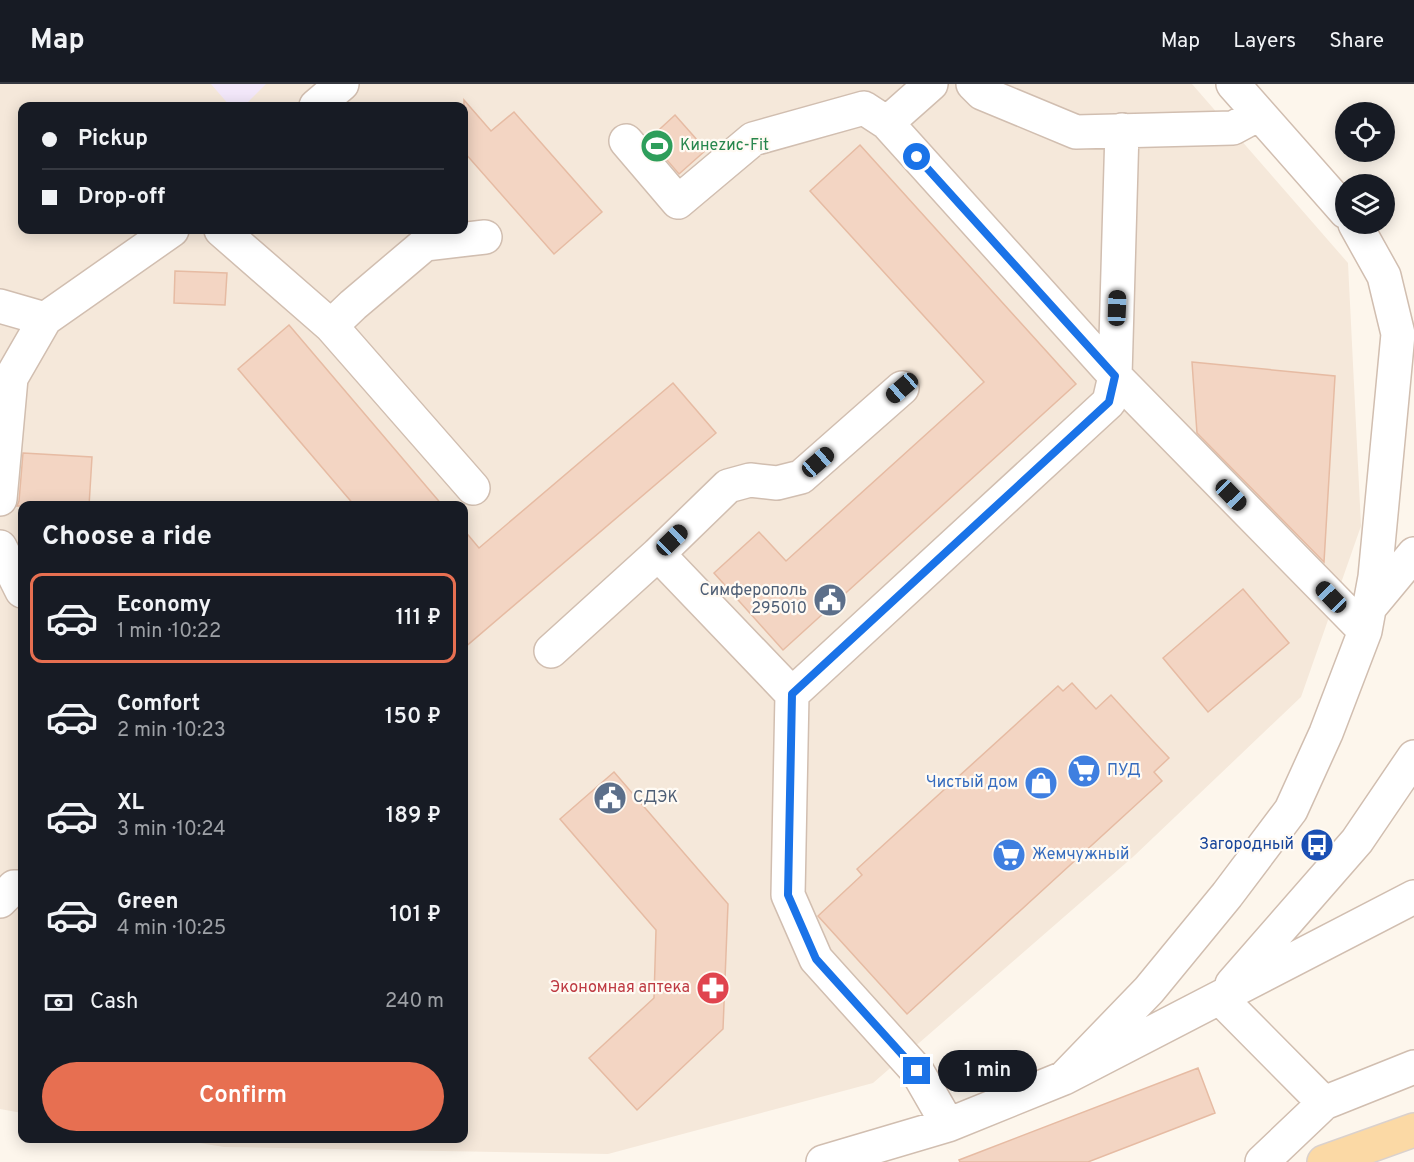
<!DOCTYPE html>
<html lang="en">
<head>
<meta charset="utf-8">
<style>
  :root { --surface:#171b24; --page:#20242c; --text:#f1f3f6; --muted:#9ea1a6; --line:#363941; --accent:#e76f51 }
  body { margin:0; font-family:Overpass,sans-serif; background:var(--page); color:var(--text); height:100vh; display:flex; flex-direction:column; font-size:22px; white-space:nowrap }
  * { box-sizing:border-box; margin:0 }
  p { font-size:20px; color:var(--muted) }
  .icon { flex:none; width:33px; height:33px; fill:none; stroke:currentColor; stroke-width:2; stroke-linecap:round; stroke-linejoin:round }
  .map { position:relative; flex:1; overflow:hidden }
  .drawer { position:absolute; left:18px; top:417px; width:450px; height:642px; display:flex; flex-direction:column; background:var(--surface); border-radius:12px; box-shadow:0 3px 15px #0003 }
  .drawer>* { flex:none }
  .hud { position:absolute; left:18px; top:18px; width:450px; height:132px; border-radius:12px; box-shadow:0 3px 15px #0003; display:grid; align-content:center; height:132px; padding:0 24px; background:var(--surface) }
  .tools { position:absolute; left:1335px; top:18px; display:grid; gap:12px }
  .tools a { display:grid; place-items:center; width:60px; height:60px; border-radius:50%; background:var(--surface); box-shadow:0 3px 15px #0003; font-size:30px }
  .end { position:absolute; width:27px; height:27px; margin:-14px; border:8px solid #1a73e8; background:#fff; box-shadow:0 0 0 3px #fff }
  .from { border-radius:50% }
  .bubble { position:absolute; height:42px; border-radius:21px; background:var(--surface); box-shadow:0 3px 15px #0003; font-size:20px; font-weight:600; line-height:42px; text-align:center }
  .car { position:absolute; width:18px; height:36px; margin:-18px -9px; border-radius:8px; box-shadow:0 0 4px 2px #0007; background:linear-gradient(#222 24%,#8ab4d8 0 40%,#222 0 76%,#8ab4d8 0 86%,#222 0) }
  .hud b { display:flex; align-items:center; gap:21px; height:57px; font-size:22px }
  .hud b+b { border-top:2px solid var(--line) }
  .hud i { width:15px; height:15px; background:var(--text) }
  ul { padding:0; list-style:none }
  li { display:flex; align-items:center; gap:18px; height:90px; margin:0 12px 9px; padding:0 12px; border:3px solid transparent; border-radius:12px }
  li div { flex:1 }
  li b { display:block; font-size:22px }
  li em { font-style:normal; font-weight:600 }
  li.on { border-color:var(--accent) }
  li>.icon { width:54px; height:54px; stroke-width:1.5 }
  h2 { padding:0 24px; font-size:27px; line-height:72px }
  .pay { display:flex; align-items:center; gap:15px; height:66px; padding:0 24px; font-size:22px }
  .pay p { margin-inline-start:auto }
  .cta { display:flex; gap:12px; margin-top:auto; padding:12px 24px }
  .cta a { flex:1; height:69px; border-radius:36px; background:var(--accent); color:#fff; font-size:24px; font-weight:600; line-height:69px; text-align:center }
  header { display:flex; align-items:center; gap:36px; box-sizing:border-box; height:84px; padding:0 30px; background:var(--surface); border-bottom:2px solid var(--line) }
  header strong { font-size:28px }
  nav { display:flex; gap:33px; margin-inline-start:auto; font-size:21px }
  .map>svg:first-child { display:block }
  .residential { fill:#f5e8da; fill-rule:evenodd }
  .education { fill:#f3e8fa }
  .building { fill:#f3d5c3; stroke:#e6bba3; stroke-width:1.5 }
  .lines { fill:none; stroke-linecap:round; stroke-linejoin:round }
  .minor-casing { stroke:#d1beb0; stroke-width:36 }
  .major-casing { stroke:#dad1cd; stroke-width:36 }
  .minor { stroke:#fff; stroke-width:33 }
  .major { stroke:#fbd9a5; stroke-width:33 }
  .route { stroke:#1a73e8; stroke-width:8 }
  .labels { text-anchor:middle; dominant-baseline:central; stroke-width:4.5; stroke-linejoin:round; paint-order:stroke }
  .leisure-label { font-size:16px; fill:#27864d; stroke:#fffaf3; text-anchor:start }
  .service-label { font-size:16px; fill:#4e5e75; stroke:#fffaf3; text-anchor:end }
  .shop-label { font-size:16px; fill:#366cbe; stroke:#fffaf3; text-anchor:start }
  .transit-label { font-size:16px; fill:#164399; stroke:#fffaf3; text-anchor:end }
  .health-label { font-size:16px; fill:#be3a42; stroke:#fffaf3; text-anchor:end }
</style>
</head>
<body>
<header>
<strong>Map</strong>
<nav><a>Map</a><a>Layers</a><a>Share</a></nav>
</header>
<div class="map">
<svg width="1414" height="1078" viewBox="0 0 1414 1078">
  <rect width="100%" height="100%" fill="#fdf6ec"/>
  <path class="residential" d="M0,0H1192L1348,179L1361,442L1301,613L1134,772L873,999L608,1070L224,1063L175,1055L464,1054V422H22V1029L0,1025ZM22,22H464V146H22Z"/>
  <path class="education" d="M211,0H266L244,22H230Z"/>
  <path class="building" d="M464,16L491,47L514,28L602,128L554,170L464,68Z
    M675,31L706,66L679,90L649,55Z
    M860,61L1076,300L783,566L714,489L759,448L786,477L984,298L810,107Z
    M175,187L227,189L225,221L174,219Z
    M289,241L420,395L443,422H355L238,285Z
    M1192,278L1335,292L1324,478L1197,349Z
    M673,299L716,349L464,564V446L479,464Z
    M23,369L92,373L89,422H17L19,417Z
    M1243,505L1289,559L1208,628L1163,574Z
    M1072,599L1096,625L1111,611L1152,656L1169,674L1154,688L1162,697L907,930L818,832L862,791L857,785L1058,602L1063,607Z
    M614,688L728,820L723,945L637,1026L589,974L654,914L656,846L560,735Z
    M1198,984L1215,1029L1088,1078H960L959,1076Z"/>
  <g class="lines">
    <defs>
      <path id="minor" d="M931,0L887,39L1115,292L1365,547
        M973,0L982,9L1076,48L1233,44L1259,30
        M1233,0L1346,128
        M316,22L342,0
        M626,57L678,118L753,55L864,24L887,39
        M221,146L331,242L473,404
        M0,222L45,235
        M331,242L353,221L425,160L485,153
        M0,415L11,294L45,235L172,146
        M0,463L22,507
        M658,470L728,402L750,396L777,399L801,393L902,304
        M1370,523L1414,470
        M551,567L658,470L792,610
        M0,817L14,803H22
        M1232,900L1357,757L1414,673
        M1220,914L1324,1019
        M1064,994L1149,906L1227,811L1291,726L1326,649L1365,547L1375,493L1398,250L1384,192L1355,140
        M948,1041L917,987L816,875L788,811L792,610L1109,318L1115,292L1122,46
        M823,1078L948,1041L1064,994L1414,813
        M1262,1078L1324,1019L1414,983"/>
      <path id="major" d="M1324,1078L1414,1046"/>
    </defs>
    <use href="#minor" class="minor-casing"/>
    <use href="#major" class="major-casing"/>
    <use href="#minor" class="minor"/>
    <use href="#major" class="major"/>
  </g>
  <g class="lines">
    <path class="route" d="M917,987L816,875L788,811L792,610L1109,318L1115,292L917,73"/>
  </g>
  <defs>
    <symbol id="stadium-disc" viewBox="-11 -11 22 22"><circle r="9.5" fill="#2e9e5b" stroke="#fffaf3"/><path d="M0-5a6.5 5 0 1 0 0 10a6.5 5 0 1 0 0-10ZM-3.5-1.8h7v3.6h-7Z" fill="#fff"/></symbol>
    <symbol id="civic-disc" viewBox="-11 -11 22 22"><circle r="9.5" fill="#5c6f8a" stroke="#fffaf3"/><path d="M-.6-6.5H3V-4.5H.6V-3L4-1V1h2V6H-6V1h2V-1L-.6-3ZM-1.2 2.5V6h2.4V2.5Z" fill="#fff"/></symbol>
    <symbol id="supermarket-disc" viewBox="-11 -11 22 22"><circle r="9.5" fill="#3f7fe0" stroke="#fffaf3"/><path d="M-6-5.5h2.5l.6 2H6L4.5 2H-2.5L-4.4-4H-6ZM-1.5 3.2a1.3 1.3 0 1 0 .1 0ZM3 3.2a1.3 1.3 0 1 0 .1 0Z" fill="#fff"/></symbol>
    <symbol id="shop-disc" viewBox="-11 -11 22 22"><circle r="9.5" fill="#3f7fe0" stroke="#fffaf3"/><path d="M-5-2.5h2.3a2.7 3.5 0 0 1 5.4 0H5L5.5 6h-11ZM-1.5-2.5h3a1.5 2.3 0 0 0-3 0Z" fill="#fff"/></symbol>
    <symbol id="bus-disc" viewBox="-11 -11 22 22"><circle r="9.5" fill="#1a4fb4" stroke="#fffaf3"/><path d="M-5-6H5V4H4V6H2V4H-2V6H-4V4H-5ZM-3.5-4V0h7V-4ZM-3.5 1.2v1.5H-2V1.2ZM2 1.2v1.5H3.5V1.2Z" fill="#fff"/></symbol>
    <symbol id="pharmacy-disc" viewBox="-11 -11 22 22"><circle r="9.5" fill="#e0444e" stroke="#fffaf3"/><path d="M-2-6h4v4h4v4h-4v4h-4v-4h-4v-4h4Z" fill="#fff"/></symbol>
  </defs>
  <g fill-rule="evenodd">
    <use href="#stadium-disc" x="638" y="43" width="38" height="38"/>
    <use href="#civic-disc" x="811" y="497" width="38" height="38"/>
    <use href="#supermarket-disc" x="1065" y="668" width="38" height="38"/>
    <use href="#shop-disc" x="1022" y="680" width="38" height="38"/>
    <use href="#civic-disc" x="591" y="695" width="38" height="38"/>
    <use href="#bus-disc" x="1298" y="742" width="38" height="38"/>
    <use href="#supermarket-disc" x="990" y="752" width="38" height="38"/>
    <use href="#pharmacy-disc" x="694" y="885" width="38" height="38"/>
  </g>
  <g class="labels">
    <g class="leisure-label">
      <text x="680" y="62">Кинеzис-Fit</text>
    </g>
    <g class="service-label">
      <text x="807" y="507">Симферополь<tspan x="807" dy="18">295010</tspan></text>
      <text x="633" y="714" text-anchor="start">СДЭК</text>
    </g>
    <g class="shop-label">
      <text x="1107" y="687">ПУД</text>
      <text x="1018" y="699" text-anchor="end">Чистый дом</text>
      <text x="1032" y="771">Жемчужный</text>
    </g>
    <g class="transit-label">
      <text x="1294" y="761">Загородный</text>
    </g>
    <g class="health-label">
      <text x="690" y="904">Экономная аптека</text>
    </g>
  </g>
</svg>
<div class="tools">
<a><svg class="icon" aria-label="locate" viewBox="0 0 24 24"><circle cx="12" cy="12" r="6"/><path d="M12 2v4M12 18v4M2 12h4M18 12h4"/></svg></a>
<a><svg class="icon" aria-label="layers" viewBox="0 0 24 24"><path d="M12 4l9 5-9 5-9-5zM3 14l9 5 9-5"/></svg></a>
</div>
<i class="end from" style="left:917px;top:73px"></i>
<i class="end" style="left:917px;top:987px"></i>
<div class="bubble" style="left:938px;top:966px;width:99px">1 min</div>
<i class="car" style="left:1117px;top:224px;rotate:2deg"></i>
<i class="car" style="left:902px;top:304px;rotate:229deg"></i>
<i class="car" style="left:818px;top:378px;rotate:49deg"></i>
<i class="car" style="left:1231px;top:411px;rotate:136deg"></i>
<i class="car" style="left:672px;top:456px;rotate:46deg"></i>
<i class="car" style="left:1331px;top:513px;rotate:316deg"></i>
<div class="hud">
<b><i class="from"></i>Pickup</b>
<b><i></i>Drop-off</b>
</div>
<section class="drawer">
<h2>Choose a ride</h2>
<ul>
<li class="on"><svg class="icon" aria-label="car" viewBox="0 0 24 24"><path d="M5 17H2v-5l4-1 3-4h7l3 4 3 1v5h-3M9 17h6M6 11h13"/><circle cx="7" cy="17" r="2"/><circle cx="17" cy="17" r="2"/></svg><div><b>Economy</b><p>1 min · 10:22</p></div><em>111 ₽</em></li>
<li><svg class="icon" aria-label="car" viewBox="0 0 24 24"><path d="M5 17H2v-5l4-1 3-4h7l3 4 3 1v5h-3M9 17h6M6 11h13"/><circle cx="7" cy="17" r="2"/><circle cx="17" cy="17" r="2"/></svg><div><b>Comfort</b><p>2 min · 10:23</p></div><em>150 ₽</em></li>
<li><svg class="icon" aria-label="car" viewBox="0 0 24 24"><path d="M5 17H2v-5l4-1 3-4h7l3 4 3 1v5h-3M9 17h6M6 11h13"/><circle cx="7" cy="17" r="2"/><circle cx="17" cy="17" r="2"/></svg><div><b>XL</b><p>3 min · 10:24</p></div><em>189 ₽</em></li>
<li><svg class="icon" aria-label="car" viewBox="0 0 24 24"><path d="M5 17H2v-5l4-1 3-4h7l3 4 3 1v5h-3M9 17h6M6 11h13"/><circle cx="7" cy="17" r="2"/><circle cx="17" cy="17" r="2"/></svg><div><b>Green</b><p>4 min · 10:25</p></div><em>101 ₽</em></li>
</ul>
<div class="pay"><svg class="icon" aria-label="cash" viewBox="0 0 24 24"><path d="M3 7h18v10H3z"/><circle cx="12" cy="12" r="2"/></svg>Cash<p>240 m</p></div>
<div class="cta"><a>Confirm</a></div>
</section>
</div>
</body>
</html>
